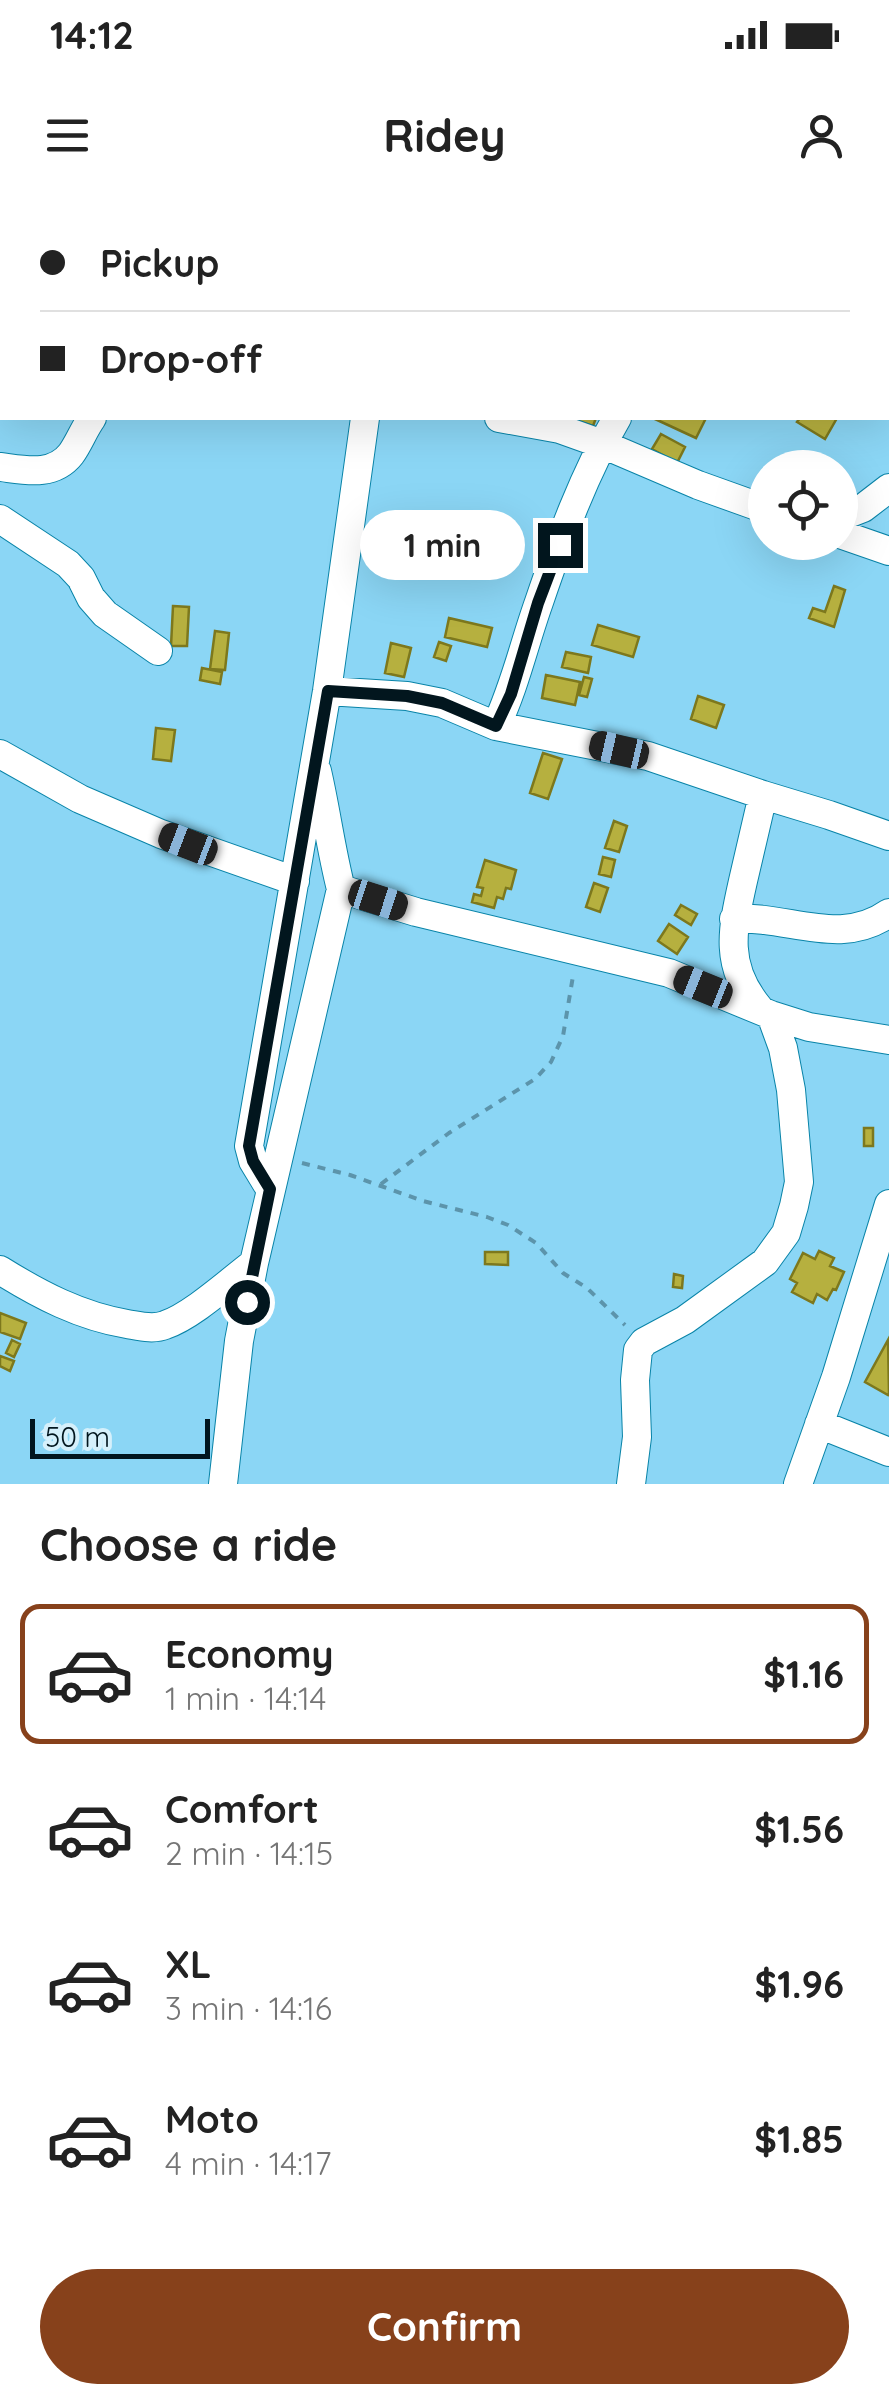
<!DOCTYPE html>
<html lang="en">
<head>
<meta charset="utf-8">
<style>
  :root { --surface:#fff; --page:#f2f2f2; --text:#222; --muted:#767676; --line:#e0e0e0; --accent:#87411b }
  body { margin:0; font-family:Quicksand,sans-serif; background:var(--page); color:var(--text); height:100vh; display:flex; flex-direction:column; font-size:38px; white-space:nowrap }
  * { box-sizing:border-box; margin:0 }
  p { font-size:32px; color:var(--muted) }
  .icon { flex:none; width:55px; height:55px; fill:none; stroke:currentColor; stroke-width:2; stroke-linecap:round; stroke-linejoin:round }
  .map { position:relative; height:1284px; overflow:hidden }
  .panel { display:flex; flex-direction:column; background:var(--surface); flex:1 }
  .panel>* { flex:none }
  .hud { position:absolute; left:0px; top:0px; width:890px; height:220px; box-shadow:0 10px 40px #0002; display:grid; align-content:center; height:220px; padding:0 40px; background:var(--surface) }
  .controls { position:absolute; left:748px; top:250px; display:grid; gap:20px }
  .controls a { display:grid; place-items:center; width:110px; height:110px; border-radius:50%; background:var(--surface); box-shadow:0 10px 40px #0002; font-size:50px }
  .scale { position:absolute; left:30px; bottom:25px; width:180px; box-sizing:border-box; padding-left:10px; border:5px solid #02161e; border-top:0; font-size:28px; line-height:35px; white-space:nowrap; color:#02161e; -webkit-text-stroke:8px #d5f0fb; paint-order:stroke }
  .end { position:absolute; width:45px; height:45px; margin:-22px; border:12px solid #02161e; background:#fff; box-shadow:0 0 0 5px #fff }
  .from { border-radius:50% }
  .bubble { position:absolute; height:70px; border-radius:35px; background:var(--surface); box-shadow:0 10px 40px #0002; font-size:32px; font-weight:700; line-height:70px; text-align:center }
  .car { position:absolute; width:30px; height:60px; margin:-30px -15px; border-radius:12px; box-shadow:0 0 8px 2px #0007; background:linear-gradient(#222 24%,#8ab4d8 0 40%,#222 0 76%,#8ab4d8 0 86%,#222 0) }
  .hud b { display:flex; align-items:center; gap:35px; height:95px; font-size:38px }
  .hud b+b { border-top:2px solid var(--line) }
  .hud i { width:25px; height:25px; background:var(--text) }
  ul { padding:0; list-style:none }
  li { display:flex; align-items:center; gap:30px; height:140px; margin:0 20px 15px; padding:0 20px; border:5px solid transparent; border-radius:20px }
  li div { flex:1 }
  li b { display:block; font-size:38px }
  li em { font-style:normal; font-weight:700 }
  li.selected { border-color:var(--accent) }
  li>.icon { width:90px; height:90px; stroke-width:1.5 }
  h2 { padding:0 40px; font-size:45px; line-height:120px }
  .primary-button { display:flex; gap:20px; margin-top:auto; padding:20px 40px }
  .primary-button a { flex:1; height:115px; border-radius:60px; background:var(--accent); color:#fff; font-size:40px; font-weight:700; line-height:115px; text-align:center }
  .status { display:flex; justify-content:space-between; align-items:center; height:70px; padding:0 50px; background:var(--surface); direction:ltr }
  .status svg { height:28px; fill:currentColor }
  header { display:flex; justify-content:space-between; align-items:center; height:130px; padding:0 40px; background:var(--surface); font-size:45px; font-weight:700 }
  .map>svg:first-child { display:block }
  .building { fill:#b6b03f; stroke:#7d781d; stroke-width:2.5 }
  .lines { fill:none; stroke-linecap:round; stroke-linejoin:round }
  .minor-casing { stroke:#0984a8; stroke-width:30 }
  .path { stroke:#5c94ab; stroke-width:4; stroke-dasharray:8 8; stroke-linecap:butt }
  .minor { stroke:#fff; stroke-width:28 }
  .route { stroke:#02161e; stroke-width:12 }
</style>
</head>
<body>
<div class="status"><b>14:12</b><svg viewBox="0 0 49 12"><path d="M0 12V9h3v3zM5 12V6h3v6zM10 12V3h3v9zM15 12V0h3v12zM26 1h20v11H26zM47 4h2v5h-2z"/></svg></div>
<header><svg class="icon" aria-label="menu" viewBox="0 0 24 24"><path d="M4 6h16M4 12h16M4 18h16"/></svg>Ridey<svg class="icon" aria-label="person" viewBox="0 0 24 24"><circle cx="12" cy="8" r="4"/><path d="M4 21q1-7 8-7t8 7"/></svg></header>
<div class="map">
<svg width="889" height="1284" viewBox="0 0 889 1284">
  <rect width="100%" height="100%" fill="#8bd6f5"/>
  <path class="building" d="M463,0H506L505,2H469Z
    M568,218H596L593,226Z
    M656,218H706L696,238L655,219Z
    M800,218H837L825,239L797,222Z
    M661,234L685,247L677,263L652,249Z
    M834,386L845,390L834,427L809,418L813,408L825,412Z
    M173,406L189,407L187,446H171Z
    M449,418L492,428L487,447L445,437Z
    M598,425L639,437L633,457L592,445Z
    M215,431L229,433L225,470L210,469Z
    M439,442L451,446L446,461L434,457Z
    M391,443L411,448L404,477L385,473Z
    M566,452L591,457L588,473L562,467Z
    M202,468L222,472L220,484L200,480Z
    M546,475L580,482L575,505L542,498Z
    M584,477L592,479L587,497L579,495Z
    M698,496L724,505L716,528L691,519Z
    M156,528L175,530L171,561L153,559Z
    M543,553L562,559L548,599L530,593Z
    M614,621L627,626L619,652L605,648Z
    M603,657L615,660L611,677L599,674Z
    M485,660L516,670L511,689L506,688L503,699L497,697L494,708L472,702L474,694L481,696L483,688L477,687Z
    M594,683L608,688L600,712L586,707Z
    M681,705L697,714L691,725L675,715Z
    M669,724L688,737L677,754L658,741Z
    M864,928H873V946H864Z
    M819,1051L834,1058L830,1066L844,1072L836,1090L833,1089L827,1100L817,1094L813,1103L792,1092L797,1083L790,1079L803,1053L815,1059Z
    M485,1052H508V1065L485,1064Z
    M674,1074L683,1076L682,1088L673,1087Z
    M0,1113L26,1123L20,1139L0,1132Z
    M12,1140L20,1144L14,1157L6,1153Z
    M888,1140L889,1193L888,1195L865,1182Z
    M0,1156L14,1161L10,1171L0,1166Z"/>
  <g class="lines">
    <defs>
      <path id="minor" d="M420,2V0
        M724,2L725,0
        M888,73L889,74
        M499,218L560,229L602,244L698,285L765,309
        M0,267C25,270 53,277 71,254C79,243 84,229 92,218
        M840,317L863,308L889,288
        M0,319L68,364L81,378L91,398L105,414L158,451
        M840,334L889,351
        M327,491L407,496L442,503L496,526L648,556L763,595L829,615L889,636
        M496,526C515,486 524,444 539,402C560,340 584,274 617,218
        M0,554L80,599L161,634L295,681
        M341,689L416,712L669,773L771,815L809,827L889,840
        M734,719C788,715 840,748 889,713
        M759,808C724,766 732,730 743,681C750,652 756,624 763,595
        M270,989L253,961L249,946L327,491L365,218
        M0,1070C40,1095 80,1116 127,1124C139,1126 153,1130 165,1125C192,1116 230,1081 254,1063
        M819,1224L889,1252
        M223,1284L239,1141L254,1063L341,689C331,650 326,610 317,571
        M631,1284L637,1237L635,1180L638,1150L644,1142L685,1120L765,1062L786,1033L794,1006L799,982L791,890L783,848L771,815
        M798,1284L836,1177L889,1004"/>
    </defs>
    <use href="#minor" class="minor-casing"/>
    <path class="path" d="M302,963L350,975L423,1001L487,1017L508,1025L536,1043L563,1073L587,1088L625,1125
      M381,984L449,933L535,879L551,862L563,836L573,776"/>
    <use href="#minor" class="minor"/>
  </g>
  <g class="lines">
    <path class="route" d="M247,1102L270,989L253,961L249,946L328,491L407,496L442,503L496,526L511,494L538,403L560,345"/>
  </g>
</svg>
<div class="controls">
<a><svg class="icon" aria-label="locate" viewBox="0 0 24 24"><circle cx="12" cy="12" r="6"/><path d="M12 2v4M12 18v4M2 12h4M18 12h4"/></svg></a>
</div>
<div class="scale">50 m</div>
<i class="end from" style="left:247px;top:1102px"></i>
<i class="end" style="left:560px;top:345px"></i>
<div class="bubble" style="left:360px;top:310px;width:165px">1 min</div>
<i class="car" style="left:619px;top:550px;rotate:283deg"></i>
<i class="car" style="left:188px;top:644px;rotate:291deg"></i>
<i class="car" style="left:378px;top:700px;rotate:108deg"></i>
<i class="car" style="left:703px;top:787px;rotate:292deg"></i>
<div class="hud">
<b><i class="from"></i>Pickup</b>
<b><i></i>Drop-off</b>
</div>
</div>
<section class="panel">
<h2>Choose a ride</h2>
<ul>
<li class="selected"><svg class="icon" aria-label="car" viewBox="0 0 24 24"><path d="M5 17H2v-5l4-1 3-4h7l3 4 3 1v5h-3M9 17h6M6 11h13"/><circle cx="7" cy="17" r="2"/><circle cx="17" cy="17" r="2"/></svg><div><b>Economy</b><p>1 min · 14:14</p></div><em>$1.16</em></li>
<li><svg class="icon" aria-label="car" viewBox="0 0 24 24"><path d="M5 17H2v-5l4-1 3-4h7l3 4 3 1v5h-3M9 17h6M6 11h13"/><circle cx="7" cy="17" r="2"/><circle cx="17" cy="17" r="2"/></svg><div><b>Comfort</b><p>2 min · 14:15</p></div><em>$1.56</em></li>
<li><svg class="icon" aria-label="car" viewBox="0 0 24 24"><path d="M5 17H2v-5l4-1 3-4h7l3 4 3 1v5h-3M9 17h6M6 11h13"/><circle cx="7" cy="17" r="2"/><circle cx="17" cy="17" r="2"/></svg><div><b>XL</b><p>3 min · 14:16</p></div><em>$1.96</em></li>
<li><svg class="icon" aria-label="car" viewBox="0 0 24 24"><path d="M5 17H2v-5l4-1 3-4h7l3 4 3 1v5h-3M9 17h6M6 11h13"/><circle cx="7" cy="17" r="2"/><circle cx="17" cy="17" r="2"/></svg><div><b>Moto</b><p>4 min · 14:17</p></div><em>$1.85</em></li>
</ul>
<div class="primary-button"><a>Confirm</a></div>
</section>
</body>
</html>
